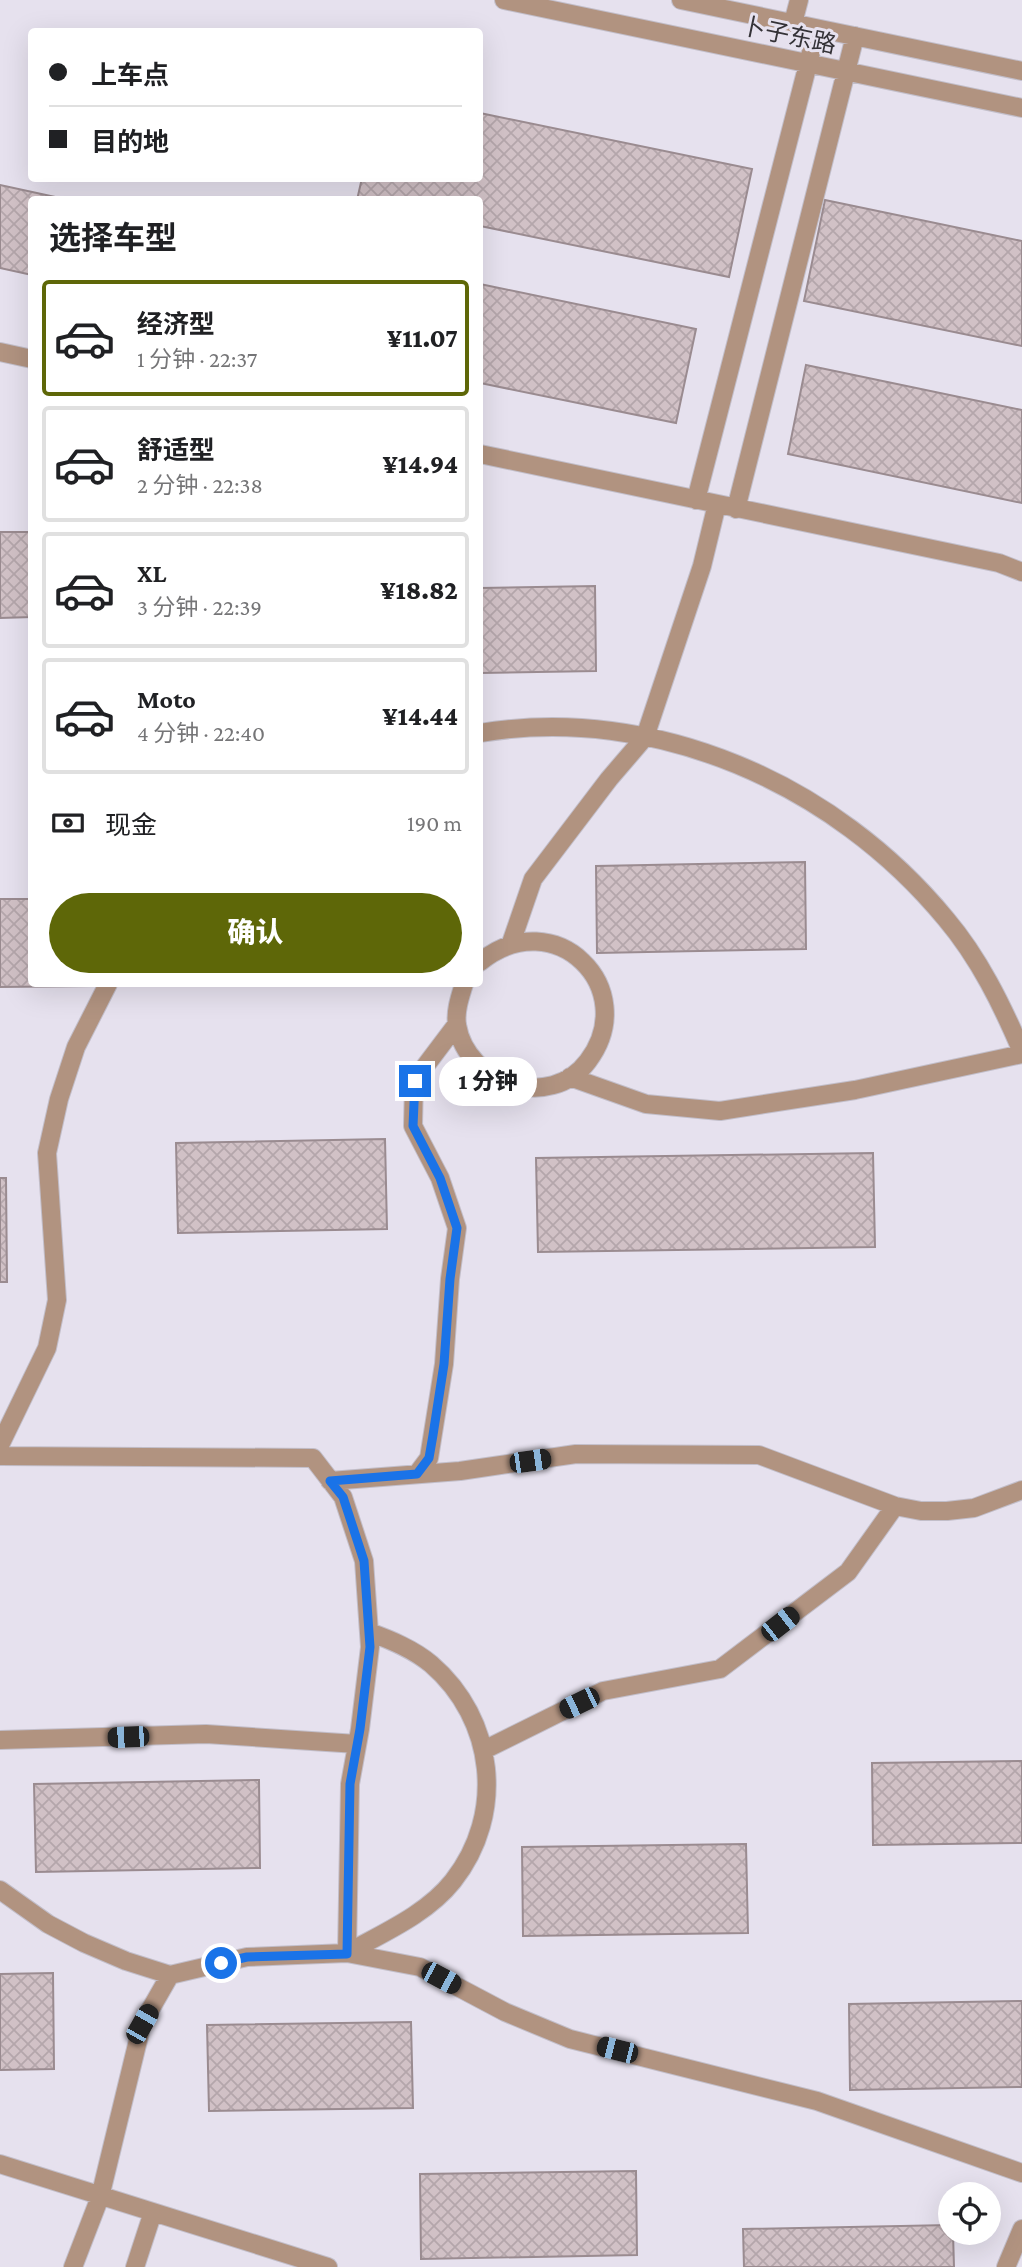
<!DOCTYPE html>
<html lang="zh">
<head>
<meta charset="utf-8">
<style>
  :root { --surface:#fff; --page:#f6f6f6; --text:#202124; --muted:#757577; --line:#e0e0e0; --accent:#5e6708 }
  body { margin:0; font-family:"Crimson Pro","Noto Sans SC",serif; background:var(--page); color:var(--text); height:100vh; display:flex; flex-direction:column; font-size:26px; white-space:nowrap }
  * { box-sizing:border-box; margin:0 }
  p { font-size:23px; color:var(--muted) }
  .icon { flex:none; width:38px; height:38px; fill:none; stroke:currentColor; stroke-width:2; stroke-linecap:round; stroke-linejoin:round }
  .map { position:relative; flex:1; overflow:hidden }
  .panel { position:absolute; left:28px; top:196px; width:455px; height:791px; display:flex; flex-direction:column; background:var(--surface); border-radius:7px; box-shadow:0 7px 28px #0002 }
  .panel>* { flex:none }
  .guide { position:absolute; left:28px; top:28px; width:455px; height:154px; border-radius:7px; box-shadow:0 7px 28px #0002; display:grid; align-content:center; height:154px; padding:0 21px; background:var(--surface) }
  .controls { position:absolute; left:938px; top:2182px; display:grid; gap:14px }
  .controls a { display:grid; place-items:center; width:63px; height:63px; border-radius:50%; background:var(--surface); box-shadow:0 7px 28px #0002; font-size:35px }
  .end { position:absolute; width:32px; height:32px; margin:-16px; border:9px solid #1a73e8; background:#fff; box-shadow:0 0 0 4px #fff }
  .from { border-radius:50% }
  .bubble { position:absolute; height:49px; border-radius:24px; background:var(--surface); box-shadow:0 7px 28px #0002; font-size:23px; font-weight:800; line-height:49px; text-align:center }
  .car { position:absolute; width:21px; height:42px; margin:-21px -10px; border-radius:9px; box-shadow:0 0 5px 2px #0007; background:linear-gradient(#222 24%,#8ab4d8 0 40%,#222 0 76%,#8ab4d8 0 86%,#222 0) }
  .guide b { display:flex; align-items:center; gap:24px; height:66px; font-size:26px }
  .guide b+b { border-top:2px solid var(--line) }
  .guide i { width:18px; height:18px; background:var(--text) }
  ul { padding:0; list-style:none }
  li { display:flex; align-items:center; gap:21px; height:116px; margin:0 14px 10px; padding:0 7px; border:4px solid var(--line); border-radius:7px }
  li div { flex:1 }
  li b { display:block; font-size:26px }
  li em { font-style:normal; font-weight:800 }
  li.selected { border-color:var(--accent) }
  li>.icon { width:63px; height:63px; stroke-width:1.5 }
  h2 { padding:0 21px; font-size:32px; line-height:84px }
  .pay { display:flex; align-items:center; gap:18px; height:77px; padding:0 21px; font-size:26px }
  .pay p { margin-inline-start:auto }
  .button { display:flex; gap:14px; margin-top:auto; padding:14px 21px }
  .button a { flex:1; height:80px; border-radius:42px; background:var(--accent); color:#fff; font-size:28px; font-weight:800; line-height:80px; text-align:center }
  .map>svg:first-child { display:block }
  .building { fill:url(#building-cross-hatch); stroke:#9a8b90; stroke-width:2 }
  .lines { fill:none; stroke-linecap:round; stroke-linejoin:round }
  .minor-casing { stroke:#c2bec9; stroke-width:20 }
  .minor { stroke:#b19380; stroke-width:18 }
  .route { stroke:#1a73e8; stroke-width:9 }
  .labels { text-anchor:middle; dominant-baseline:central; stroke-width:6; stroke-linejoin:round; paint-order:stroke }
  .street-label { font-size:24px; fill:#343237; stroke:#e6e1ee }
</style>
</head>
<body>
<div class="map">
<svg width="1022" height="2267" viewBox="0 0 1022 2267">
  <defs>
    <pattern id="building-cross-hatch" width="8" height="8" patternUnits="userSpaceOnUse" patternTransform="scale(1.75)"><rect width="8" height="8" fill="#d1c1c6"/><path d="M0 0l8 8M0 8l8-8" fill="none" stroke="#b4a6ab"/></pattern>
  </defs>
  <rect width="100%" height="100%" fill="#e6e1ee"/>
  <path class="building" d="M480,113L752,169L729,277L480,226V200H357L362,178H480Z
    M0,185L69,200H32V275L0,268Z
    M825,200L1022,241V346L804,301Z
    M480,284L696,329L676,423L480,383Z
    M806,365L1022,410V503L788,454Z
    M0,532H32V617L0,618Z
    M595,586L596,671L480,673V588Z
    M805,862L806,949L597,953L596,866Z
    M0,899H32V984H94V986L0,987Z
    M385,1139L387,1229L178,1233L176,1143Z
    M873,1153L875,1247L538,1252L536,1158Z
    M0,1178H6L7,1282H0Z
    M1022,1761V1843L873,1845L872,1763Z
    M259,1780L260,1868L36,1872L34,1784Z
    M746,1844L748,1933L523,1936L522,1847Z
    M53,1973L54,2069L0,2070V1974Z
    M1022,2001V2087L850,2090L849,2004Z
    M411,2022L413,2108L209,2111L207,2025Z
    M636,2171L637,2255L421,2259L420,2174Z
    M950,2225V2233H953L954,2267H744L743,2229Z"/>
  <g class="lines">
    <defs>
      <path id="minor" d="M504,0L1022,108
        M681,0L1022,71
        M793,23L799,0
        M0,352L32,359
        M480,454L999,563L1022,572
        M696,500L817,29
        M736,509L855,36
        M480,733C655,704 835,784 946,919C979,958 1002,1005 1022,1052
        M511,943L533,879L609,779L645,737L702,566L717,504
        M464,984C460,997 455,1011 457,1025C467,1084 550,1112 588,1061C642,989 555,901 480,962
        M570,1077L646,1104L720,1111L855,1090L1022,1054
        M0,1445L47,1348L57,1300L47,1153L59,1099L76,1047L108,984
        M0,1456L313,1458L343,1497L364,1561L370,1647L360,1729L350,1784L347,1953
        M417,1474L429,1458L444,1364L450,1279L457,1228L440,1178L413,1126L414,1081L457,1024
        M330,1481L460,1471L576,1454L759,1455L895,1506L921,1511H947L974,1508L1022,1490
        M0,1740L206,1734L357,1744
        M484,1750L603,1691L720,1669L848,1572L895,1506
        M0,1890L48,1924L84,1943L126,1961L170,1975L247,1957L347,1953L420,1967L505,2012L570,2039L817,2101L1022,2173
        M347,1953C383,1933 427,1914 453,1881C506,1814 495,1719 431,1664C413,1649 391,1640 369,1632
        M0,2164L328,2267
        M73,2267L100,2197L142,2024L170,1975
        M135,2267L153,2212
        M1006,2267L1022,2229"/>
    </defs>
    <use href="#minor" class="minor-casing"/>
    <use href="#minor" class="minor"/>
  </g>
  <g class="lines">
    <path class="route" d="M221,1963L247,1957L347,1954L350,1784L360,1729L370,1647L364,1561L343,1497L330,1481L417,1474L429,1458L433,1435L444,1364L450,1279L457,1228L440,1178L413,1126L415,1081"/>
  </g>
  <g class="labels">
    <g class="street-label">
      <text transform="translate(789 35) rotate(12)">卜子东路</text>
    </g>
  </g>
</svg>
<div class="controls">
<a><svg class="icon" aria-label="locate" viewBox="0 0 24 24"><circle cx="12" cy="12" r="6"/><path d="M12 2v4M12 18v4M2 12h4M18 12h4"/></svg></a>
</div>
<i class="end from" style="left:221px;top:1963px"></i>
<i class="end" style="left:415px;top:1081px"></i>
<div class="bubble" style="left:439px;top:1057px;width:98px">1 分钟</div>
<i class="car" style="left:530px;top:1461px;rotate:82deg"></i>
<i class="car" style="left:780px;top:1624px;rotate:52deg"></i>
<i class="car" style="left:579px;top:1703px;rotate:244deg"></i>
<i class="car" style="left:128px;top:1737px;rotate:268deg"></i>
<i class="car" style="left:441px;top:1978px;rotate:118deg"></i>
<i class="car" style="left:142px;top:2024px;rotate:30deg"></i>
<i class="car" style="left:617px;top:2050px;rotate:284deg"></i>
<div class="guide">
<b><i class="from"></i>上车点</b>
<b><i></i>目的地</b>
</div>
<section class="panel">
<h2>选择车型</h2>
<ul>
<li class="selected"><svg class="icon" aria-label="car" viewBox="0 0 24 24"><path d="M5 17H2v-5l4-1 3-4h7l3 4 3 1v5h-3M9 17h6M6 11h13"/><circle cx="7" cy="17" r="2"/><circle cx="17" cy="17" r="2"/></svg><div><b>经济型</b><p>1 分钟 · 22:37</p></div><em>¥11.07</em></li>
<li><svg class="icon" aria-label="car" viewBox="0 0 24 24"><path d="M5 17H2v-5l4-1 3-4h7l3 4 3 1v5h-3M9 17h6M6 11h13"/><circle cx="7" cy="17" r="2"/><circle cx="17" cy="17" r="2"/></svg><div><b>舒适型</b><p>2 分钟 · 22:38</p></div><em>¥14.94</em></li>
<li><svg class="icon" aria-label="car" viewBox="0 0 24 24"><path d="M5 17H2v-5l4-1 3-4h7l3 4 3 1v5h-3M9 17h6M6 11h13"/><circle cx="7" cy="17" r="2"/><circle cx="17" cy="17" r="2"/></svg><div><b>XL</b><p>3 分钟 · 22:39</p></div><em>¥18.82</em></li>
<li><svg class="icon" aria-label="car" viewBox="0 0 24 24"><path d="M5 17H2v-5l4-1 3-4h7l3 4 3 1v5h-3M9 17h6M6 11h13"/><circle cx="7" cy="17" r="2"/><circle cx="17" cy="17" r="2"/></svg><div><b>Moto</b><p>4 分钟 · 22:40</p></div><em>¥14.44</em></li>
</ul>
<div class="pay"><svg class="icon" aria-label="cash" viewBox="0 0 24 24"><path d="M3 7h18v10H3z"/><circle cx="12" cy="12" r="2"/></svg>现金<p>190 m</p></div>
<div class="button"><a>确认</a></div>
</section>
</div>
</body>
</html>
